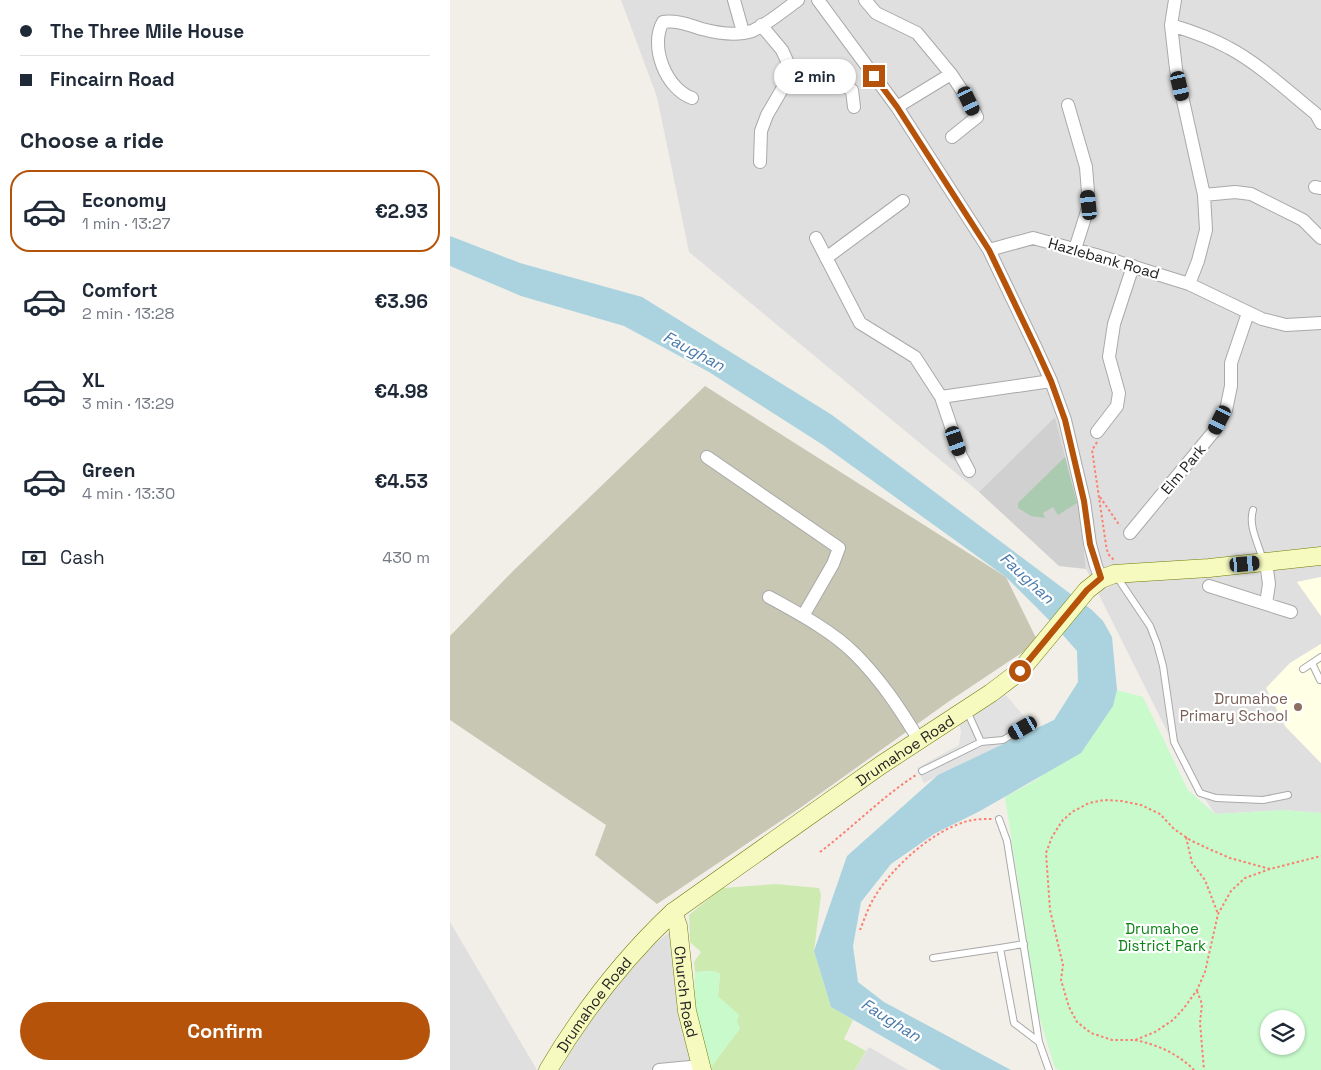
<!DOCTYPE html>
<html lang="en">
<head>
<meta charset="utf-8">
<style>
  :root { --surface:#fff; --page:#f2f2f3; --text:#1f2937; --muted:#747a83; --line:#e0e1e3; --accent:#b45309 }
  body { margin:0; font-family:"Space Grotesk",sans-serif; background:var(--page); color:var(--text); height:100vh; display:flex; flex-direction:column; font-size:19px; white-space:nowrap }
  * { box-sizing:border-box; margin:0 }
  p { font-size:16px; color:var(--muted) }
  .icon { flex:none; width:28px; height:28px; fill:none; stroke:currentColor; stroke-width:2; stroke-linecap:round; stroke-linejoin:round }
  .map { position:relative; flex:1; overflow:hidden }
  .panel { display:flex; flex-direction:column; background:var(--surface); width:450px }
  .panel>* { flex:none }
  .top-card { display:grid; align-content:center; height:110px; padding:0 20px; background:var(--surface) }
  .buttons { position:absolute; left:810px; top:1010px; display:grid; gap:10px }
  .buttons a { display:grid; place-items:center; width:45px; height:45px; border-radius:50%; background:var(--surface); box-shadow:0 1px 4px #0004; font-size:25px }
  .end { position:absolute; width:22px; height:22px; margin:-11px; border:6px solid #b45309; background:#fff; box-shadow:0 0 0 2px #fff }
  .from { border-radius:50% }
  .bubble { position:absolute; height:35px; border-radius:18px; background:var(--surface); box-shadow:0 1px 4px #0004; font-size:16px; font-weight:600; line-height:35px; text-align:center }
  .car { position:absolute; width:15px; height:30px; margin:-15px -8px; border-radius:6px; box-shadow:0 0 4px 1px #0007; background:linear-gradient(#222 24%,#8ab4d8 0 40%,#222 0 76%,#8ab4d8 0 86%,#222 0) }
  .top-card b { display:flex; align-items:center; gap:18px; height:48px; font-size:19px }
  .top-card b+b { border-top:1px solid var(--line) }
  .top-card i { width:12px; height:12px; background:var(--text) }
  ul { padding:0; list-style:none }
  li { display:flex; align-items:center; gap:15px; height:82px; margin:0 10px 8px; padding:0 10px; border:2px solid transparent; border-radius:20px }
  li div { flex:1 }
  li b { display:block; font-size:19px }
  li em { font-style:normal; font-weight:600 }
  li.selected { border-color:var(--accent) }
  li>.icon { width:45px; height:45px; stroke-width:1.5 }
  h2 { padding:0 20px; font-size:22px; line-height:60px }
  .pay { display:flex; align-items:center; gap:12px; height:55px; padding:0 20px; font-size:19px }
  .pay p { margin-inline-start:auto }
  .action { display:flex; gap:10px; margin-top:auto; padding:10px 20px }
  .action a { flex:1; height:58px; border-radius:30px; background:var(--accent); color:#fff; font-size:20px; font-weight:600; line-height:58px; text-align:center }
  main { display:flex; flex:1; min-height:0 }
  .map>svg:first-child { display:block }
  .residential { fill:#e0dfdf }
  .education { fill:#ffffe5 }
  .religious { fill:#d0d0d0 }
  .construction { fill:#c7c7b4 }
  .grass { fill:#cdebb0 }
  .cemetery { fill:#aacbaf }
  .park { fill:#c8facc; fill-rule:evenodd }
  .parking { fill:#e2e2e2 }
  .water { fill:#aad3df }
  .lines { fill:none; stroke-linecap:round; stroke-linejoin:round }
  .lane-casing { stroke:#a9a9a9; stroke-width:8 }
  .street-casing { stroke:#a9a9a9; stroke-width:14 }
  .secondary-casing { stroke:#707d05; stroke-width:19 }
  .path { stroke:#fa8072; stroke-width:2; stroke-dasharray:2.5 2.5; stroke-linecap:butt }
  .lane { stroke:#fff; stroke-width:6 }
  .street { stroke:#fff; stroke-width:12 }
  .secondary { stroke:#f7fabf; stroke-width:18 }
  .route { stroke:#b45309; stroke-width:6 }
  .education-dot { fill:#8d6e63; stroke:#fff; stroke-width:2 }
  .labels { text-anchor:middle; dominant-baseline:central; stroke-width:4.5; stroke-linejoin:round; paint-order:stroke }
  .street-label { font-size:15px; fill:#222; stroke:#fff }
  .education-label { font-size:15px; fill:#785e54; stroke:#fff; text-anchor:end }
  .park-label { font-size:15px; fill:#0c8416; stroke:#fff }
  .water-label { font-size:16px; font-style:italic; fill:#4a7aab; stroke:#fff }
</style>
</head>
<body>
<main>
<section class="panel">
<div class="top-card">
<b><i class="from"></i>The Three Mile House</b>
<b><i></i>Fincairn Road</b>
</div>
<h2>Choose a ride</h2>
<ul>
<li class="selected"><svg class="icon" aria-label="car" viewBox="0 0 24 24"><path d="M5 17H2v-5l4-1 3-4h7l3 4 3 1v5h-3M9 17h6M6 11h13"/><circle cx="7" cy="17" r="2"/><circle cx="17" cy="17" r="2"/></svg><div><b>Economy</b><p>1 min · 13:27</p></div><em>€2.93</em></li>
<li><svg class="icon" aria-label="car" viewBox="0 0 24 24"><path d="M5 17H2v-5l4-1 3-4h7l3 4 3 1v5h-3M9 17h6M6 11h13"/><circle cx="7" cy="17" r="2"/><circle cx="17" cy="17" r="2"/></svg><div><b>Comfort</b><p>2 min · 13:28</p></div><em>€3.96</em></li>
<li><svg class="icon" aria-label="car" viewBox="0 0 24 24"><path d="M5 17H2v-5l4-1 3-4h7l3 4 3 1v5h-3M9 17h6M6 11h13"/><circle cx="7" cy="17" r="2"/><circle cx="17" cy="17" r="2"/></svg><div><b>XL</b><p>3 min · 13:29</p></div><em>€4.98</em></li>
<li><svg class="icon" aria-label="car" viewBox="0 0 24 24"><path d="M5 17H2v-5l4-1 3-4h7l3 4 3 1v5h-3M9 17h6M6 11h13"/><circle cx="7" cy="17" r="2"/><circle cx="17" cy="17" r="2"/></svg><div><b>Green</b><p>4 min · 13:30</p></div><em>€4.53</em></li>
</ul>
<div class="pay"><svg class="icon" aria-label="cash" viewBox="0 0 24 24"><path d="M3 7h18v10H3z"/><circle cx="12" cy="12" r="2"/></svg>Cash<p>430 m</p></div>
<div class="action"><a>Confirm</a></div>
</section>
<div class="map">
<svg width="871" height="1070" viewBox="0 0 871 1070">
  <rect width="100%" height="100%" fill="#f2efe9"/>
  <path class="residential" d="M171,0H871V577L847,582L871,616V644L840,663L835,726L871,763V813L833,810L765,814L739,775L636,569L629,510L605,417L529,492L239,252L207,97Z
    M0,922L87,1070H0Z
    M221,931L245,1070H110L149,1006L203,945Z
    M419,1047L458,1070H405Z"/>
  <path class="education" d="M871,577V616L847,582Z
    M871,644V763L835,726L816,688L840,663Z"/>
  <path class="religious" d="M605,417L629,510L636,569L609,566L529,492Z"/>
  <path class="construction" d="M255,386L556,577L588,642L498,702L350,808L207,904L145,855L156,825L0,720V636L63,571Z"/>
  <path class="grass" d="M326,884L369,888L371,895L364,951L381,1007L403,1020L394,1039L416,1051L405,1070H262L261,1067L276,1047L268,996L270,974L264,971L245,972L244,962L251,952L240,942L239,915L272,888Z"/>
  <path class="cemetery" d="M615,457L627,503L608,515L603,507L593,513L595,518L581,516L568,508V503Z"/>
  <path class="park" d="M667,690L693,697L738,790L765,814L833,810L871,813V1070H609L605,1068L588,1013L555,797L588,779L663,706ZM819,1019H846V1046H819Z
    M264,971L270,974L268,996L289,1015L287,1021L290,1029L261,1067C257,1052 252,1038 248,1024C244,1011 244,987 245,972Z"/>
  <path class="parking" d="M553,692L585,729L489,775L474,783L467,768L509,745L511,732L509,724Z"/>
  <path class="water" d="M0,236L70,263L192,297L382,415L642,610L653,621L662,637L667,690L663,706L631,753L530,811L484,834L441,864L411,902L403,946L408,982L434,1002L561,1070H491L381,1007L364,951L397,856L488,775L604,720L628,682L627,651L604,625L556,577L373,445L259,372L174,326L71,296L0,266Z"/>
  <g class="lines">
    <defs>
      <path id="lane" d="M803,510C798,527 809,544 813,561
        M667,577L700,626L707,644L713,666L724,742L750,793L766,798L813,800L838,795
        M862,663L870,680
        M853,669L871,657
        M517,711L531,742
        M472,771L531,742L553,740L573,728
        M549,819L557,841L589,1042L599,1070
        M574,944L550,948L564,1023L589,1042
        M483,958L550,948"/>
      <path id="street" d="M284,0L293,32
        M368,0L447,107L539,250L585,346L601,381L615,420L634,501L640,544L646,566L651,579
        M415,0L426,13L467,33L501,74L519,101L527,117L502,137
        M725,0L721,25L726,69L754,195L756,230L748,261L739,284
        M311,25L332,50L342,72C363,76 383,79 402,90L404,107
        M721,25C741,31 761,38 779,48C808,63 840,93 866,114L871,123
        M242,98C216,89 199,46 213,22C226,20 239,25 252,29C267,33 287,36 302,31C318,24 334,10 348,0
        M618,105L636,167L639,205L625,249
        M447,107L501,74
        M310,162L311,131L317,115L342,72
        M865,187L871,188
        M754,195L785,192L801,194L853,220L871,238
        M366,238L410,323L465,357L491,397L511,456L519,471
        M539,250L583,238L646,255L739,284L812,319L836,325L871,323
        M376,258L453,201
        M491,397L601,381
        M647,432L667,406L669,393L659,357L664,324L683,266
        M257,457L389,548L383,564L353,616
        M680,533L765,430L776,410L781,386V363L798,313
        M759,586L841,612
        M319,597C348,613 382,631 405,654C431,680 450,709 469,740
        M816,604L819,584L816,562
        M209,1070L251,1066"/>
      <g id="secondary">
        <path id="s1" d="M223,912L228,926L237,1011L252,1070"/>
        <path id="s2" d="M98,1070C133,1011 173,959 223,912L431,765L541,693L570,671L637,590L651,579L664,574L679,573L759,568L871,556"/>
      </g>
    </defs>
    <use href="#lane" class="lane-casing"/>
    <use href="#street" class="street-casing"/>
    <use href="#secondary" class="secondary-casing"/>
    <path class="path" d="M647,442L642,450L656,545L658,554L664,560
      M650,497L670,526
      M736,837L742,863L755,880L768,914
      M370,852C403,827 432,797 466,775
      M820,869L780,858L759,849L740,840L724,829L710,814L691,805L672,801L654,800L639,803L622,812L612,821L602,837L596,853L600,910L613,965L611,980L619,1007L627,1022L641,1033L662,1040H685L705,1032L723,1020L734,1008L747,990L755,972L768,914L781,891L795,878L820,869L871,856
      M410,930C414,920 418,908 424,898C442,867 483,830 518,821C525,819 534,819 542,819
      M747,991L752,1004L750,1023L754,1070
      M685,1040C708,1045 727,1053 744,1070"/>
    <use href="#lane" class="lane"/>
    <use href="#street" class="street"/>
    <use href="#secondary" class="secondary"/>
  </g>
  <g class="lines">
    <path class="route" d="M424,76L447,107L539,250L585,346L601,381L615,420L634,501L640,544L651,578L637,590L570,671"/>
  </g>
  <circle class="education-dot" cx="848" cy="707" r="5"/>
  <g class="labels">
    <g class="street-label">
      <text transform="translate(654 258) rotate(16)">Hazlebank Road</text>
      <text transform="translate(733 469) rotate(-50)">Elm Park</text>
      <text stroke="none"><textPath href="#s2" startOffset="485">Drumahoe Road</textPath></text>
      <text stroke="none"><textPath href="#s1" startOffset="81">Church Road</textPath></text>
      <text stroke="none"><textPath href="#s2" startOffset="80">Drumahoe Road</textPath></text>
    </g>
    <g class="education-label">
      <text x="838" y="698">Drumahoe<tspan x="838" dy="17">Primary School</tspan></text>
    </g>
    <g class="park-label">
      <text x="712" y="928">Drumahoe<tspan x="712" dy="17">District Park</tspan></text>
    </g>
    <g class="water-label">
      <text transform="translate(244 351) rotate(28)">Faughan</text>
      <text transform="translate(577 578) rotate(43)">Faughan</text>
      <text transform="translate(441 1020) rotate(32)">Faughan</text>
    </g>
  </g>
</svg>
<div class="buttons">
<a><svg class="icon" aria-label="layers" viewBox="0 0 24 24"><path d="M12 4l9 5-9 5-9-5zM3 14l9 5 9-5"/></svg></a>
</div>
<i class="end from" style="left:570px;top:671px"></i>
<i class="end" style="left:424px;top:76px"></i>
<div class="bubble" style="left:324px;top:59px;width:82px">2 min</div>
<i class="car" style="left:730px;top:86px;rotate:167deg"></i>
<i class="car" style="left:519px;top:101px;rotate:155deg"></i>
<i class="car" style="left:639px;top:205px;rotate:354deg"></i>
<i class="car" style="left:770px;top:420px;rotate:207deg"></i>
<i class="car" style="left:506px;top:441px;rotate:161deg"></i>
<i class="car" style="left:795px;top:564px;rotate:85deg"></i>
<i class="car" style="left:573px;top:728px;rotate:240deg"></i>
</div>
</main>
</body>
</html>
